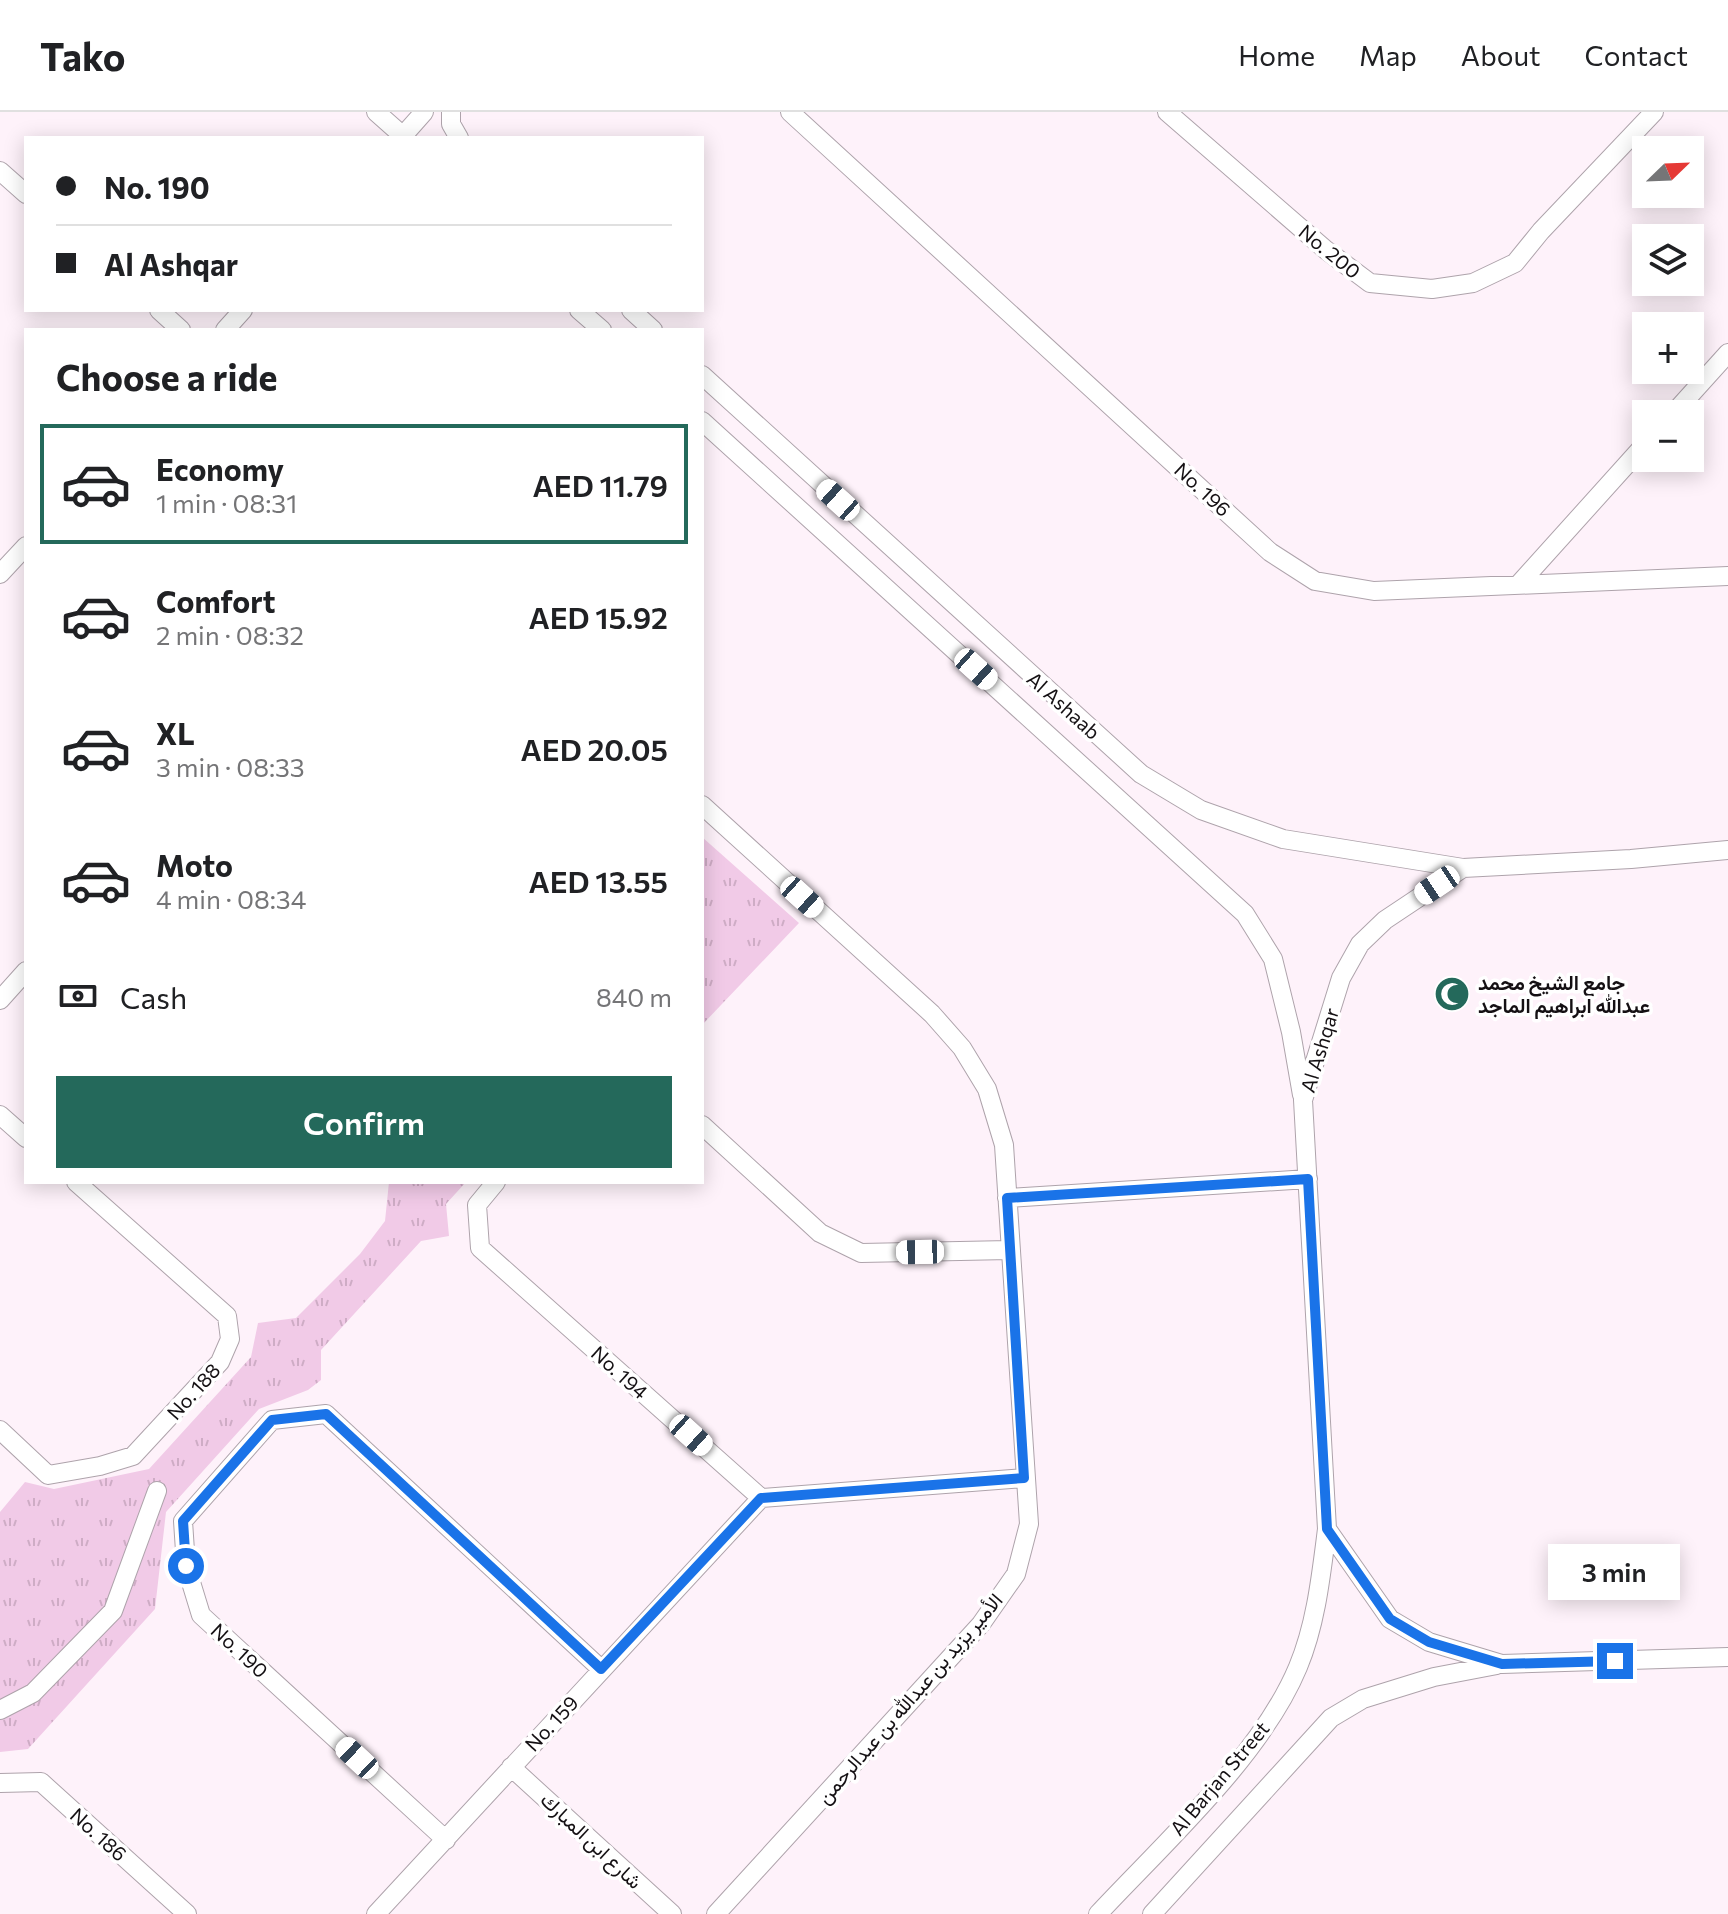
<!DOCTYPE html>
<html lang="en">
<head>
<meta charset="utf-8">
<style>
  :root { --surface:#fff; --page:#f2f2f2; --text:#202124; --muted:#757577; --line:#e0e0e0; --accent:#24695b }
  body { margin:0; font-family:Commissioner,Vazirmatn,sans-serif; background:var(--page); color:var(--text); height:100vh; display:flex; flex-direction:column; font-size:30px; white-space:nowrap }
  * { box-sizing:border-box; margin:0 }
  p { font-size:26px; color:var(--muted) }
  .icon { flex:none; width:44px; height:44px; fill:none; stroke:currentColor; stroke-width:2; stroke-linecap:round; stroke-linejoin:round }
  .map { position:relative; flex:1; overflow:hidden }
  .side { position:absolute; left:24px; top:216px; width:680px; height:856px; display:flex; flex-direction:column; background:var(--surface); border-radius:0px; box-shadow:0 4px 20px #0003 }
  .side>* { flex:none }
  .top-card { position:absolute; left:24px; top:24px; width:680px; height:176px; border-radius:0px; box-shadow:0 4px 20px #0003; display:grid; align-content:center; height:176px; padding:0 32px; background:var(--surface) }
  .needle { width:52px; rotate:67deg }
  .buttons { position:absolute; left:1632px; top:24px; display:grid; gap:16px }
  .buttons a { display:grid; place-items:center; width:72px; height:72px; border-radius:0px; background:var(--surface); box-shadow:0 4px 20px #0003; font-size:40px }
  .end { position:absolute; width:36px; height:36px; margin:-18px; border:10px solid #1a73e8; background:#fff; box-shadow:0 0 0 4px #fff }
  .from { border-radius:50% }
  .bubble { position:absolute; height:56px; border-radius:0px; background:var(--surface); box-shadow:0 4px 20px #0003; font-size:26px; font-weight:600; line-height:56px; text-align:center }
  .car { position:absolute; width:24px; height:48px; margin:-24px -12px; border-radius:10px; box-shadow:0 0 6px 2px #0007; background:linear-gradient(#fff 24%,#345 0 40%,#fff 0 76%,#345 0 86%,#fff 0) }
  .top-card b { display:flex; align-items:center; gap:28px; height:76px; font-size:30px }
  .top-card b+b { border-top:2px solid var(--line) }
  .top-card i { width:20px; height:20px; background:var(--text) }
  ul { padding:0; list-style:none }
  li { display:flex; align-items:center; gap:24px; height:120px; margin:0 16px 12px; padding:0 16px; border:4px solid transparent; border-radius:0px }
  li div { flex:1 }
  li b { display:block; font-size:30px }
  li em { font-style:normal; font-weight:600 }
  li.selected { border-color:var(--accent) }
  li>.icon { width:72px; height:72px; stroke-width:1.5 }
  h2 { padding:0 32px; font-size:36px; line-height:96px }
  .pay { display:flex; align-items:center; gap:20px; height:88px; padding:0 32px; font-size:30px }
  .pay p { margin-inline-start:auto }
  .cta { display:flex; gap:16px; margin-top:auto; padding:16px 32px }
  .cta a { flex:1; height:92px; border-radius:0px; background:var(--accent); color:#fff; font-size:32px; font-weight:600; line-height:92px; text-align:center }
  header { display:flex; align-items:center; gap:48px; box-sizing:border-box; height:112px; padding:0 40px; background:var(--surface); border-bottom:2px solid var(--line) }
  header strong { font-size:38px }
  nav { display:flex; gap:44px; margin-inline-start:auto; font-size:28px }
  .map>svg:first-child { display:block }
  .park { fill:url(#park-tufts) }
  .lines { fill:none; stroke-linecap:round; stroke-linejoin:round }
  .minor-casing { stroke:#aea3ab; stroke-width:20 }
  .minor { stroke:#fff; stroke-width:18 }
  .route { stroke:#1a73e8; stroke-width:10 }
  .labels { text-anchor:middle; dominant-baseline:central; stroke-width:7; stroke-linejoin:round; paint-order:stroke }
  .street-label { font-size:20px; fill:#141013; stroke:#fff }
  .poi-label { font-size:20px; font-weight:bold; fill:#141013; stroke:#fff; text-anchor:start }
</style>
</head>
<body>
<header>
<strong>Tako</strong>
<nav><a>Home</a><a>Map</a><a>About</a><a>Contact</a></nav>
</header>
<div class="map">
<svg width="1728" height="1802" viewBox="0 0 1728 1802">
  <defs>
    <pattern id="park-tufts" width="24" height="20" patternUnits="userSpaceOnUse" patternTransform="scale(2)"><rect width="24" height="20" fill="#f1cae7"/><path d="M3 7l-1-3M5 7V3M7 7l1-3M15 17l-1-3M17 17v-4M19 17l1-3" fill="none" stroke="#ceacc5"/></pattern>
  </defs>
  <rect width="100%" height="100%" fill="#fef2fa"/>
  <path class="park" d="M702,725L799,811L702,913Z
    M389,1070H466L446,1092L449,1124L421,1129L321,1238V1268L308,1278L259,1297L166,1400L155,1497L28,1637L0,1640V1400L25,1370L54,1377L149,1357L251,1245L258,1211L296,1206L360,1142L385,1109Z"/>
  <g class="lines">
    <defs>
      <path id="minor" d="M376,0L403,24
        M451,0V12L459,26
        M790,0L1270,440L1315,469L1374,479L1728,464
        M1167,0L1326,138L1370,171L1432,177L1473,171L1515,151L1541,119L1654,0
        M401,26L424,0
        M0,59L26,82
        M159,198L181,218
        M579,198L602,218
        M631,198L653,218
        M225,218L243,198
        M702,263L1141,662L1201,698L1283,727L1463,756
        M1673,302L1728,241
        M702,309L1245,802L1273,847L1291,920L1302,983
        M0,462L26,434
        M1519,472L1646,331
        M702,693L932,902L962,936L987,977L1004,1033L1029,1412L1016,1462L981,1512L716,1802
        M1728,738L1631,747L1463,756L1385,808L1360,832L1341,866L1303,988L1327,1417L1390,1507L1429,1530L1502,1552L1728,1545
        M0,888L26,859
        M0,1003L26,1026
        M702,1013L820,1121L861,1141L1009,1138
        M496,1070L477,1093L480,1136L761,1386L1024,1366
        M1007,1086L1308,1067
        M0,1318L48,1363L100,1354L133,1344L220,1250L230,1227L227,1204L76,1070
        M0,1598L33,1581L113,1499L157,1379
        M511,1655L672,1802
        M0,1671L41,1670L187,1802
        M446,1728L201,1503L186,1454L183,1409L272,1308L326,1302L601,1557
        M376,1802L761,1386
        M1098,1802C1164,1731 1261,1644 1298,1555C1316,1512 1321,1464 1327,1417
        M1152,1802L1331,1606L1363,1587L1434,1565L1497,1553"/>
    </defs>
    <use href="#minor" class="minor-casing"/>
    <use href="#minor" class="minor"/>
  </g>
  <g class="lines">
    <path class="route" d="M186,1454L183,1409L272,1308L326,1302L601,1557L761,1386L1024,1366L1007,1086L1308,1067L1327,1417L1390,1507L1429,1530L1502,1552L1615,1549"/>
  </g>
  <defs>
    <symbol id="mosque-disc" viewBox="-11 -11 22 22"><circle r="9.5" fill="#24695b" stroke="#fff"/><path d="M3.5-4.9A6 6 0 1 0 3.5 4.9A5 5 0 1 1 3.5-4.9Z" fill="#fff"/></symbol>
  </defs>
  <g fill-rule="evenodd">
    <use href="#mosque-disc" x="1432" y="862" width="40" height="40"/>
  </g>
  <g class="labels">
    <g class="street-label">
      <text transform="translate(1330 139) rotate(39)">No. 200</text>
      <text transform="translate(1203 377) rotate(43)">No. 196</text>
      <text transform="translate(1064 593) rotate(42)">Al Ashaab</text>
      <text transform="translate(1319 938) rotate(-73)">Al Ashqar</text>
      <text transform="translate(620 1260) rotate(42)">No. 194</text>
      <text transform="translate(193 1279) rotate(-48)">No. 188</text>
      <text transform="translate(240 1538) rotate(43)">No. 190</text>
      <text transform="translate(909 1586) rotate(-49)">الأمير يزيد بن عبدالله بن عبدالرحمن</text>
      <text transform="translate(551 1611) rotate(-47)">No. 159</text>
      <text transform="translate(1219 1666) rotate(-50)">Al Barjan Street</text>
      <text transform="translate(99 1722) rotate(42)">No. 186</text>
      <text transform="translate(592 1728) rotate(43)">شارع ابن المبارك</text>
    </g>
    <g class="poi-label">
      <text x="1478" y="870">جامع الشيخ محمد<tspan x="1478" dy="23">عبدالله ابراهيم الماجد</tspan></text>
    </g>
  </g>
</svg>
<div class="buttons">
<a><svg class="needle" viewBox="-14 -14 28 28"><path d="M0-13l5 13h-10z" fill="#e53935"/><path d="M0 13l5-13h-10z" fill="#757577"/></svg></a>
<a><svg class="icon" aria-label="layers" viewBox="0 0 24 24"><path d="M12 4l9 5-9 5-9-5zM3 14l9 5 9-5"/></svg></a>
<a>+</a>
<a>−</a>
</div>
<i class="end from" style="left:186px;top:1454px"></i>
<i class="end" style="left:1615px;top:1549px"></i>
<div class="bubble" style="left:1548px;top:1432px;width:132px">3 min</div>
<i class="car" style="left:838px;top:388px;rotate:312deg"></i>
<i class="car" style="left:976px;top:557px;rotate:132deg"></i>
<i class="car" style="left:1437px;top:773px;rotate:236deg"></i>
<i class="car" style="left:802px;top:785px;rotate:132deg"></i>
<i class="car" style="left:920px;top:1140px;rotate:269deg"></i>
<i class="car" style="left:691px;top:1323px;rotate:132deg"></i>
<i class="car" style="left:357px;top:1646px;rotate:313deg"></i>
<div class="top-card">
<b><i class="from"></i>No. 190</b>
<b><i></i>Al Ashqar</b>
</div>
<section class="side">
<h2>Choose a ride</h2>
<ul>
<li class="selected"><svg class="icon" aria-label="car" viewBox="0 0 24 24"><path d="M5 17H2v-5l4-1 3-4h7l3 4 3 1v5h-3M9 17h6M6 11h13"/><circle cx="7" cy="17" r="2"/><circle cx="17" cy="17" r="2"/></svg><div><b>Economy</b><p>1 min · 08:31</p></div><em>AED 11.79</em></li>
<li><svg class="icon" aria-label="car" viewBox="0 0 24 24"><path d="M5 17H2v-5l4-1 3-4h7l3 4 3 1v5h-3M9 17h6M6 11h13"/><circle cx="7" cy="17" r="2"/><circle cx="17" cy="17" r="2"/></svg><div><b>Comfort</b><p>2 min · 08:32</p></div><em>AED 15.92</em></li>
<li><svg class="icon" aria-label="car" viewBox="0 0 24 24"><path d="M5 17H2v-5l4-1 3-4h7l3 4 3 1v5h-3M9 17h6M6 11h13"/><circle cx="7" cy="17" r="2"/><circle cx="17" cy="17" r="2"/></svg><div><b>XL</b><p>3 min · 08:33</p></div><em>AED 20.05</em></li>
<li><svg class="icon" aria-label="car" viewBox="0 0 24 24"><path d="M5 17H2v-5l4-1 3-4h7l3 4 3 1v5h-3M9 17h6M6 11h13"/><circle cx="7" cy="17" r="2"/><circle cx="17" cy="17" r="2"/></svg><div><b>Moto</b><p>4 min · 08:34</p></div><em>AED 13.55</em></li>
</ul>
<div class="pay"><svg class="icon" aria-label="cash" viewBox="0 0 24 24"><path d="M3 7h18v10H3z"/><circle cx="12" cy="12" r="2"/></svg>Cash<p>840 m</p></div>
<div class="cta"><a>Confirm</a></div>
</section>
</div>
</body>
</html>
